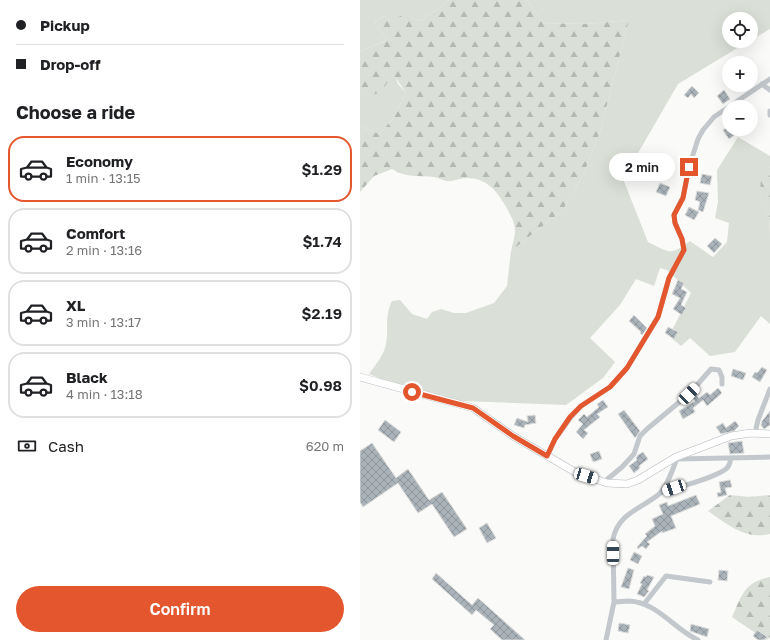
<!DOCTYPE html>
<html lang="en">
<head>
<meta charset="utf-8">
<style>
  :root { --surface:#fff; --page:#f6f6f6; --text:#202124; --muted:#757577; --line:#e0e0e0; --accent:#e4572e }
  body { margin:0; font-family:"Golos Text",sans-serif; background:var(--page); color:var(--text); height:100vh; display:flex; flex-direction:column; font-size:15px; white-space:nowrap }
  * { box-sizing:border-box; margin:0 }
  p { font-size:13px; color:var(--muted) }
  .icon { flex:none; width:22px; height:22px; fill:none; stroke:currentColor; stroke-width:2; stroke-linecap:round; stroke-linejoin:round }
  .map { position:relative; flex:1; overflow:hidden }
  .sheet { display:flex; flex-direction:column; background:var(--surface); width:360px }
  .sheet>* { flex:none }
  .hud { display:grid; align-content:center; height:88px; padding:0 16px; background:var(--surface) }
  .tools { position:absolute; left:362px; top:12px; display:grid; gap:8px }
  .tools a { display:grid; place-items:center; width:36px; height:36px; border-radius:50%; background:var(--surface); box-shadow:0 4px 16px #0002; font-size:20px }
  .end { position:absolute; width:18px; height:18px; margin:-9px; border:5px solid #e4572e; background:#fff; box-shadow:0 0 0 2px #fff }
  .from { border-radius:50% }
  .bubble { position:absolute; height:28px; border-radius:14px; background:var(--surface); box-shadow:0 4px 16px #0002; font-size:13px; font-weight:600; line-height:28px; text-align:center }
  .car { position:absolute; width:12px; height:24px; margin:-12px -6px; border-radius:5px; box-shadow:0 0 3px 1px #0007; background:linear-gradient(#fff 24%,#345 0 40%,#fff 0 76%,#345 0 86%,#fff 0) }
  .hud b { display:flex; align-items:center; gap:14px; height:38px; font-size:15px }
  .hud b+b { border-top:1px solid var(--line) }
  .hud i { width:10px; height:10px; background:var(--text) }
  ul { padding:0; list-style:none }
  li { display:flex; align-items:center; gap:12px; height:66px; margin:0 8px 6px; padding:0 8px; border:2px solid var(--line); border-radius:16px }
  li div { flex:1 }
  li b { display:block; font-size:15px }
  li em { font-style:normal; font-weight:600 }
  li.on { border-color:var(--accent) }
  li>.icon { width:36px; height:36px; stroke-width:1.5 }
  h2 { padding:0 16px; font-size:18px; line-height:48px }
  .pay { display:flex; align-items:center; gap:10px; height:44px; padding:0 16px; font-size:15px }
  .pay p { margin-inline-start:auto }
  .action { display:flex; gap:8px; margin-top:auto; padding:8px 16px }
  .action a { flex:1; height:46px; border-radius:24px; background:var(--accent); color:#fff; font-size:16px; font-weight:600; line-height:46px; text-align:center }
  main { display:flex; flex:1; min-height:0 }
  .map>svg:first-child { display:block }
  .green { fill:#dadfd7 }
  .forest { fill:url(#forest-firs) }
  .building { fill:url(#building-cross-hatch); stroke:#dcdcda }
  .lines { fill:none; stroke-linecap:round; stroke-linejoin:round }
  .secondary-casing { stroke:#b3babf; stroke-width:8 }
  .street { stroke:#c3c8cc; stroke-width:5 }
  .secondary { stroke:#fff; stroke-width:7 }
  .route { stroke:#e4572e; stroke-width:5 }
</style>
</head>
<body>
<main>
<section class="sheet">
<div class="hud">
<b><i class="from"></i>Pickup</b>
<b><i></i>Drop-off</b>
</div>
<h2>Choose a ride</h2>
<ul>
<li class="on"><svg class="icon" aria-label="car" viewBox="0 0 24 24"><path d="M5 17H2v-5l4-1 3-4h7l3 4 3 1v5h-3M9 17h6M6 11h13"/><circle cx="7" cy="17" r="2"/><circle cx="17" cy="17" r="2"/></svg><div><b>Economy</b><p>1 min · 13:15</p></div><em>$1.29</em></li>
<li><svg class="icon" aria-label="car" viewBox="0 0 24 24"><path d="M5 17H2v-5l4-1 3-4h7l3 4 3 1v5h-3M9 17h6M6 11h13"/><circle cx="7" cy="17" r="2"/><circle cx="17" cy="17" r="2"/></svg><div><b>Comfort</b><p>2 min · 13:16</p></div><em>$1.74</em></li>
<li><svg class="icon" aria-label="car" viewBox="0 0 24 24"><path d="M5 17H2v-5l4-1 3-4h7l3 4 3 1v5h-3M9 17h6M6 11h13"/><circle cx="7" cy="17" r="2"/><circle cx="17" cy="17" r="2"/></svg><div><b>XL</b><p>3 min · 13:17</p></div><em>$2.19</em></li>
<li><svg class="icon" aria-label="car" viewBox="0 0 24 24"><path d="M5 17H2v-5l4-1 3-4h7l3 4 3 1v5h-3M9 17h6M6 11h13"/><circle cx="7" cy="17" r="2"/><circle cx="17" cy="17" r="2"/></svg><div><b>Black</b><p>4 min · 13:18</p></div><em>$0.98</em></li>
</ul>
<div class="pay"><svg class="icon" aria-label="cash" viewBox="0 0 24 24"><path d="M3 7h18v10H3z"/><circle cx="12" cy="12" r="2"/></svg>Cash<p>620 m</p></div>
<div class="action"><a>Confirm</a></div>
</section>
<div class="map">
<svg width="410" height="640" viewBox="0 0 410 640">
  <defs>
    <pattern id="forest-firs" width="22" height="20" patternUnits="userSpaceOnUse"><rect width="22" height="20" fill="#dadfd7"/><path d="M5 1l3.5 6h-7zM16 11l3.5 6h-7z" fill="#b4b9b4"/></pattern>
    <pattern id="building-cross-hatch" width="8" height="8" patternUnits="userSpaceOnUse"><rect width="8" height="8" fill="#aab3b9"/><path d="M0 0l8 8M0 8l8-8" fill="none" stroke="#8e969c"/></pattern>
  </defs>
  <rect width="100%" height="100%" fill="#fafaf8"/>
  <path class="green" d="M0,0H89L61,21L52,18L32,21L24,16L15,22L16,26L27,39C22,44 8,47 0,51Z
    M167,0H410V29L391,40V19H369V41H389L318,84L263,179L288,242C309,252 310,257 330,241L353,257L367,242L369,223L355,218L358,202L357,170L378,137L410,156V168L407,167L400,198L409,216L410,234V324L401,316L375,352L350,356L330,338L321,346L309,336L331,293L307,270L300,268L294,286L276,279L260,305L230,338L255,362L243,378L206,405L101,401L21,379L9,374C16,364 24,355 26,344C29,328 24,317 32,301L40,300L52,314L67,319L72,312L81,309L94,313H106L134,303L147,286L151,251L203,210L224,173L239,135L269,20L227,24L183,23Z
    M30,78H36L38,84L46,93L32,120L19,134L0,126V93C18,97 21,92 30,78Z"/>
  <path class="forest" d="M89,0H167L183,23L227,24L269,20L239,135L224,173L203,210L151,251C157,228 157,226 145,205C136,190 126,178 107,178C100,178 93,182 86,181C82,180 78,178 74,177C59,175 45,178 32,169L14,176L0,192V126L19,134L32,120L46,93L36,78H30C22,92 17,98 0,93V51C8,47 23,44 27,39L16,26L15,22L24,16L32,21L42,15L61,21Z
    M407,167L410,168V234L409,216L400,198L401,175Z
    M370,495L389,497L410,495V534C385,540 367,524 348,511Z
    M410,577V638L406,640L372,617C382,595 384,582 410,577Z"/>
  <path class="building" d="M332,86L339,93L334,98L331,94L328,98L324,95Z
    M364,90L370,99L363,104L357,96Z
    M369,126V129H373L376,134L369,139L363,130Z
    M342,174L352,176L350,185L340,183Z
    M300,183L310,187L306,196L296,192Z
    M337,191L349,193L343,212L338,210L340,202L335,200Z
    M329,207L339,212L334,220L325,215Z
    M355,238L362,244L354,253L347,246Z
    M318,280L324,283L321,289L327,292L321,305L326,308L322,315L313,309L320,298L312,294Z
    M274,315L287,328L282,335L280,333L281,332L269,321Z
    M308,327L318,332L314,339L305,333Z
    M402,367L407,370L400,382L392,377L395,372L397,373Z
    M373,369L386,373L383,380L371,376Z
    M358,388L362,393L354,400L347,406L343,400L333,408L335,412L323,419L319,411L335,401L332,397L336,395L339,398L347,392L350,395Z
    M243,400L248,407L237,414L240,417L224,430L228,433L223,439L216,432L223,424L218,420L224,414L227,417L239,407L237,404Z
    M264,410L280,431L275,438L258,414Z
    M410,411V425L404,429L401,425L402,421Z
    M175,415L176,423L165,425L164,428L154,425L157,418L168,422L167,416Z
    M25,420L41,432L34,442L18,430Z
    M375,421L379,426L374,431L361,434L356,427L363,423L366,428Z
    M382,441L384,453L370,454L368,443Z
    M12,443L36,478L48,469L69,500L82,492L107,529L94,537L72,504L58,513L38,483L3,507L0,502V451Z
    M239,451L242,459L233,462L230,454Z
    M283,452L288,459L279,466L280,468L274,473L269,466L277,460L276,458L278,455Z
    M370,480L372,487L365,488L367,495L358,497L357,493L361,492L359,482Z
    M336,495L340,504L311,516L316,528L302,533V531L287,542L290,544L286,549L282,546L278,549L277,547L287,536L285,534L295,526L292,519L303,514L299,505L307,502L308,506Z
    M127,523L136,538L127,543L119,528Z
    M274,552L282,556L278,564L270,560Z
    M268,568L274,570L269,589L261,587Z
    M359,570L368,571L367,581L358,580Z
    M76,573L112,605L118,598L165,640H142L130,629L134,625L116,610L112,615L72,579Z
    M287,575L294,577L287,590L289,591L284,597L277,594L282,584L280,583L284,576L286,577Z
    M259,623L270,625L268,633L258,631Z
    M331,624L349,629L347,637L330,631Z
    M397,630L407,637L404,640H398L393,636Z"/>
  <g class="lines">
    <defs>
      <path id="secondary" d="M0,377L113,408L153,436L215,472L247,483L267,484L278,480L316,457L371,436L391,433L410,434"/>
    </defs>
    <use href="#secondary" class="secondary-casing"/>
    <path class="street" d="M402,84L410,90
      M410,111V115
      M395,433L398,420L410,389
      M187,456L195,439L211,417L221,406L250,387L267,368L298,317L309,278L324,250L322,239L315,223L314,215L323,197L329,167L338,139L343,130L354,117L410,79
      M317,459L410,457
      M244,482L262,467L274,454L280,436L287,429L329,394L351,369L359,370L362,377V384
      M300,493C320,486 350,480 366,469C370,466 370,462 371,458
      M254,602C259,602 264,601 269,601C297,602 314,629 338,640
      M284,604L306,576L350,582
      M246,640L254,602L253,539C258,514 280,509 298,495C307,488 312,470 317,459L316,457"/>
    <use href="#secondary" class="secondary"/>
  </g>
  <g class="lines">
    <path class="route" d="M52,392L113,408L153,436L187,456L195,439L210,417L221,406L250,387L267,368L298,317L309,278L324,250L322,239L315,223L314,215L323,198L329,167"/>
  </g>
</svg>
<div class="tools">
<a><svg class="icon" aria-label="locate" viewBox="0 0 24 24"><circle cx="12" cy="12" r="6"/><path d="M12 2v4M12 18v4M2 12h4M18 12h4"/></svg></a>
<a>+</a>
<a>−</a>
</div>
<i class="end from" style="left:52px;top:392px"></i>
<i class="end" style="left:329px;top:167px"></i>
<div class="bubble" style="left:249px;top:153px;width:66px">2 min</div>
<i class="car" style="left:329px;top:394px;rotate:45deg"></i>
<i class="car" style="left:226px;top:476px;rotate:107deg"></i>
<i class="car" style="left:314px;top:488px;rotate:251deg"></i>
<i class="car" style="left:253px;top:553px;rotate:0deg"></i>
</div>
</main>
</body>
</html>
